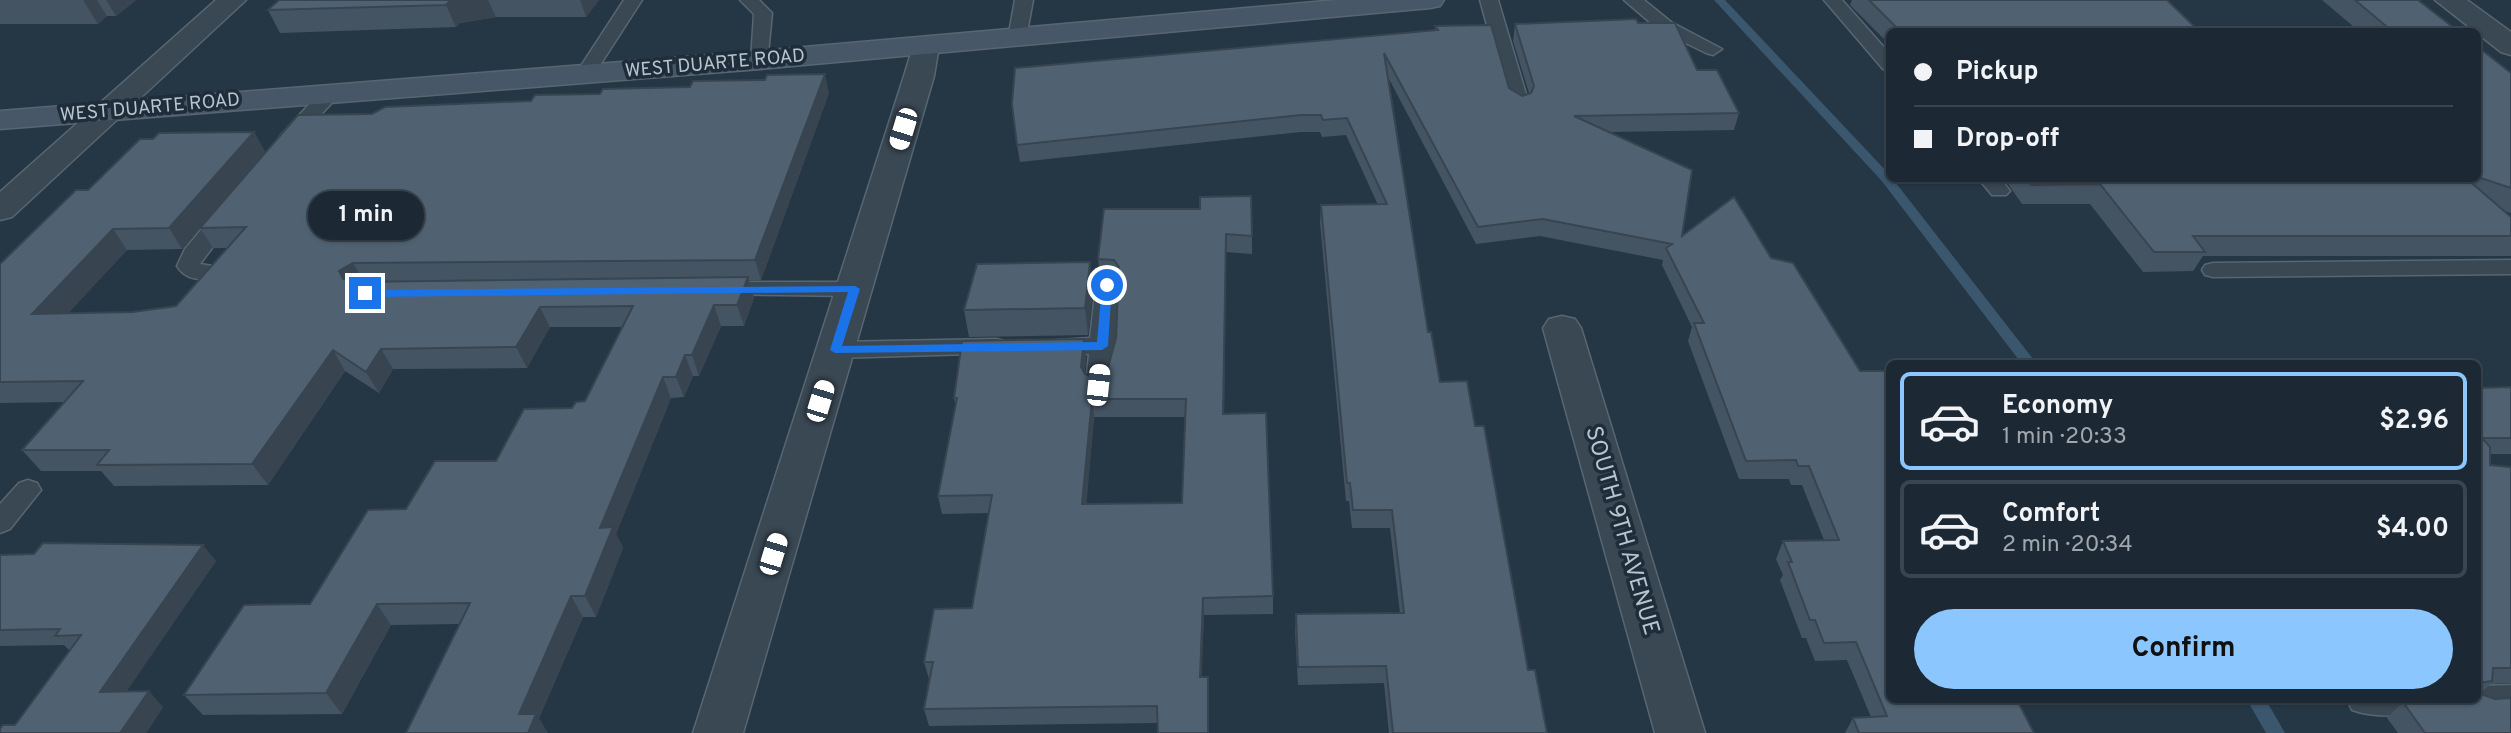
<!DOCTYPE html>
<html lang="en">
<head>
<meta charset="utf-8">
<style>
  :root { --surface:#1c2934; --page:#293540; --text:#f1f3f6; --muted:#a0a6ac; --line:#3a454f; --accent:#8bc6ff }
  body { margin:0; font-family:Overpass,sans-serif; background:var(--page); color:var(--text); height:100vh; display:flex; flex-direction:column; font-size:26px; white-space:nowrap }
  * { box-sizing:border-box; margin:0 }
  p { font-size:23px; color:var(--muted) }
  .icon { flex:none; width:38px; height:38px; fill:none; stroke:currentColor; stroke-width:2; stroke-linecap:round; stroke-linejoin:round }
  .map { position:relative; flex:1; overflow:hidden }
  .sheet { position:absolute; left:1886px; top:360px; width:595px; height:343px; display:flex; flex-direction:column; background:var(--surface); border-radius:10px; box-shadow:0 2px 5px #0004,0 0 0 2px var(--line) }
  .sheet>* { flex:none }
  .hud { position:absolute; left:1886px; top:28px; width:595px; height:154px; border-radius:10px; box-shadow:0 2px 5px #0004,0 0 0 2px var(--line); display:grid; align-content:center; height:154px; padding:0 28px; background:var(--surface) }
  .end { position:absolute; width:32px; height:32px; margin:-16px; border:9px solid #1a73e8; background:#fff; box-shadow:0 0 0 4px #fff }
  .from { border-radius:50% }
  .bubble { position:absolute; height:49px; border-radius:24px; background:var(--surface); box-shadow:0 2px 5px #0004,0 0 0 2px var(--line); font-size:23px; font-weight:700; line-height:49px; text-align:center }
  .car { position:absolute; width:21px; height:42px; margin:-21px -10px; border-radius:9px; box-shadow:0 0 5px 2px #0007; background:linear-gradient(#fff 24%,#345 0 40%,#fff 0 76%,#345 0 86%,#fff 0) }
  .hud b { display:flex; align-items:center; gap:24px; height:66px; font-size:26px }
  .hud b+b { border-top:2px solid var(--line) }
  .hud i { width:18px; height:18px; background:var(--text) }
  ul { padding:12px 0 0; list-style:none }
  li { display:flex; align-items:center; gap:21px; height:98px; margin:0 14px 10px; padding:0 14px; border:4px solid var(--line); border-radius:10px }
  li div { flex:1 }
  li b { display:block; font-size:26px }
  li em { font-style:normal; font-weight:700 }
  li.current { border-color:var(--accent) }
  li>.icon { width:63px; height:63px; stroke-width:1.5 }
  .button { display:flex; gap:14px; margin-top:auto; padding:14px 28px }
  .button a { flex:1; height:80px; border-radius:42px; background:var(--accent); color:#111; font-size:28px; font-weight:700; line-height:80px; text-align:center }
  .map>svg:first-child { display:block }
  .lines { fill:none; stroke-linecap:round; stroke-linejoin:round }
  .stream { fill:#3a576e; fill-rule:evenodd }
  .lane-casing { stroke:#586671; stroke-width:3 }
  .street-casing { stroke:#586671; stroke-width:3 }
  .secondary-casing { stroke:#586671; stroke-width:3 }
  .lane { fill:#3a4854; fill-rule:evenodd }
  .street { fill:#3a4854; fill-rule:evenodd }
  .secondary { fill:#485767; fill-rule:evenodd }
  .wall { fill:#455462; fill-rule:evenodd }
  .shaded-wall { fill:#384550 }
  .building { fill:#506272; stroke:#384550; stroke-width:2; fill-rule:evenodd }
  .route { fill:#1a73e8 }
  .labels { text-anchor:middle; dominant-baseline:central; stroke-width:7; stroke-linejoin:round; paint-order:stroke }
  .far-street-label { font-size:19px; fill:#b7c3cd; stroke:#1e2d39 }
  .street-label { font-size:23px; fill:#b7c3cd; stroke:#1e2d39 }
</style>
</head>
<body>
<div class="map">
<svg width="2511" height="733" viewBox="0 0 2511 733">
  <rect width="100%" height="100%" fill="#253745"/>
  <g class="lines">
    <path class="stream" d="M1714,0H1725L1889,174L1890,178H1892L2037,364H2022L1881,180Z
      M2247,700H2266L2285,733H2266Z"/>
    <defs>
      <path id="lane" d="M624,0H642L591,79H577L575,75Z
        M740,0H759L772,13L767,64L760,66L751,60L754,14Z
        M1015,0H1033L1026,38L1017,43L1008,38Z
        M1480,0H1498L1529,104L1526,108L1519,110L1509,104Z
        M1624,0H1644L1671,22L1722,49L1713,55L1706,53L1659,30Z
        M1824,0H1842L1890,54V71L1883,69Z
        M331,86L338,88L341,92L338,96L296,142H282L279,138L282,134L324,88Z
        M1978,178H2000L2010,191L2006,195H1992Z
        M228,206L239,212L200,264L219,267L222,272L219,277C203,281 186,281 177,266L185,249L220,207Z
        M2511,260V274L2213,277L2205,275L2202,270L2205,265L2213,263Z
        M1107,278L1115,280L1118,285C1117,308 1117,374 1107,391L1098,394L1089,391L1086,385L1089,354L1044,353L1041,347L1044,341L1090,338L1096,285L1099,280Z
        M719,282H855L863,284L867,289L863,294L855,296L711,294L707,289L711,284Z
        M996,339L1005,341L1008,347L1005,353L835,358L826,356L823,350L826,344L835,342Z
        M28,480L37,483L41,490L10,529L0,533V504L19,483Z
        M2511,685V711L2478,712L2467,708L2463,700H2478V686Z
        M2440,700L2436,709C2414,717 2374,718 2352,710L2348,701Z"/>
      <path id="street" d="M216,0H246L12,217L0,220V192Z
        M2435,0H2467L2511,32V55L2501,52Z
        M925,37L935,40L939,46L934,76L743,733H693L904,76L915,40Z
        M1562,316L1575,319L1581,328L1705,733H1655L1543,328L1549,319Z"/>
      <path id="secondary" d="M1337,0H1444L1440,6L1430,8L760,69L0,129V111L760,51Z"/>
    </defs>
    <use href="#lane" class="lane-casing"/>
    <use href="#street" class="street-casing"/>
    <use href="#secondary" class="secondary-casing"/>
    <use href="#lane" class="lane"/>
    <use href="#street" class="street"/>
    <use href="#secondary" class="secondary"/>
  </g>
  <path class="wall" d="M0,0H136L116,16H107L98,24H0Z
    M279,0H599L586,17H496L460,23L456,27L280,33L268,10Z
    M1852,0H2167L2200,32H1890V45L1850,5Z
    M2322,0H2418L2459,32H2360Z
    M1638,23L1697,70L1739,113L1734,130L1610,132L1682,236L1734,197L1890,700L2034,733H1845L1853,718L1871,717L1847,660L1815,661L1806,638H1802L1780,580L1783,575L1776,559L1783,541L1824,540L1802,485H1791L1789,479H1739L1688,341L1692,327L1662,265L1663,260L1540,236L1476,244L1389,79L1428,332L1440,382L1475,426L1528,670L1547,733H1389L1384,683L1298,685L1295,632L1296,614L1400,613L1390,528H1352L1349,501H1346L1320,223L1321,205H1378L1346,135L1322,137L1320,132H1301L1020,162L1017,145L1435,31V26L1509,88L1522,96L1529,93L1513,41L1515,24Z
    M2478,47L2511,73V213L2503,211L2511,217V256H2203L2193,271L2143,272L2090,204H2022L2004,178H2478Z
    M829,93L761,280H749L754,298L744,326H721L699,376H693L684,397L671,398L616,534L623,548L596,617H583L539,718L459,624L391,625L342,714L203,715L184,695L310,604L406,509L496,461L572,408L585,401L622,327H550L527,368L393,369L379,393L345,371L268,485L114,486L101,471H41L22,450L65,402L0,403V264L88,190L153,139L254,132L265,152L372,114ZM200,228L213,248H227L176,306L133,312L68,313L127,250L182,249Z
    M1104,209L1252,236V254L1226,252L1224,414L1273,596V614L1204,615L1201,677L1209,695L1158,723L929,726L924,709L929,679L924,662L972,608L989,513L942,514L938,496L956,406L954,398L1086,357L1085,374L1095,378L1106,375L1116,338L1118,282L1116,277H1100L1098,259ZM1094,417H1185L1182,503L1086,504Z
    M1093,290L1088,335L969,337L964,310Z
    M2511,387V454H2490V465L2511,469V683L2490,684L2482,692L2511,733H2398L2387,718L2403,702L2478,700V388Z
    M0,555L216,561L126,691L163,707L146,733H0L15,725L70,651L64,645L0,646Z"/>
  <path class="shaded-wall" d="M83,0H97L107,16L98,24Z
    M106,0H136L116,16Z
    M455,0H488L496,17L460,23L456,27L446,5L450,1Z
    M580,0H599L586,17Z
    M825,74L829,93L761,280L755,260Z
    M254,132L265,152L182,249L169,228Z
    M113,229L127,250L49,334L32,314Z
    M1226,234V252L1224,432L1223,414Z
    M1090,262L1093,290L1088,335L1085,308Z
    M353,263L365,283L355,300L339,271Z
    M748,277L754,298L744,326L737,305Z
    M714,305L721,326L699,376L692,355Z
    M540,307L550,327L527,368L516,347Z
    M1084,339L1086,357L1083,385L1081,367Z
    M381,349L393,369L379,393L366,372Z
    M333,350L345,371L268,485L252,464Z
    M685,355L693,376L684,397L676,377Z
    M663,377L671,398L616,534L623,548L596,617L585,596L600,528Z
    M1092,399L1094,417L1085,522L1082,504Z
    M203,545L216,561L116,707L100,692Z
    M571,596L583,617L539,718L548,733H528L519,714Z
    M1203,598L1204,615L1201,695L1200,677Z
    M377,604L391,625L342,714L326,693Z
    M149,691L163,707L146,733H120Z"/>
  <path class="building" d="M279,0H455L450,1L446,5L268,10Z
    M1869,0H2167L2200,32H1901Z
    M2355,0H2418L2459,32H2393Z
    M1636,19L1638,23H1675L1697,70H1717L1739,113L1574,116L1692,170L1682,236L1734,197L1771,258L1793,263L1860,371H1890V700H2017L2034,733H1859L1853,718L1887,716L1856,642L1824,643L1815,620H1810L1788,562H1792L1783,541L1839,540L1809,466H1798L1796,460L1746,461L1694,323H1704L1666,248L1672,244L1543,219L1478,227L1384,53L1428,332H1431L1440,382L1467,381L1475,426H1484L1528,670H1535L1547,733H1393L1386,666L1298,667L1296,614L1404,613L1392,510H1353L1350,483H1347L1321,205L1387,204L1347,118L1323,120L1321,115H1301L1017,145L1012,104L1015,68L1438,30L1435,26L1491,25L1509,88L1522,96L1531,93L1534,86L1515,24Z
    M2478,47L2511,73V188L2478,177Z
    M825,74L755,260L353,263L339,271L343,279L353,282L748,277L737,305H714L692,355H685L676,377H663L600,528L613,527L585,596H571L519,714H536L528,733H406L470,603L377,604L326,693L184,695L244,605L310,604L368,510L406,509L435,461H496L524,409L572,408L576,402L585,401L633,306L540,307L516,347L381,349L366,372L333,350L252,464L97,465L109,450H22L83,381L0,382V264L76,190H88L140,139H153L159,133L254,132L169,228L113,229L32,314L133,312L176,306L246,227L200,228L298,115L372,114L385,107L531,101L535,95L600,94L603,89L690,87L693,81L765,80L767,75Z
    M2027,178H2466L2511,217V236H2193L2205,252H2154L2100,184L2031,185Z
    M1251,196L1252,236L1226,234L1223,414L1266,413L1273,596L1203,598L1200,677H1208V733H1158L1157,706L924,709L933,662H924L934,609L972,608L992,495L938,496L957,398H954L962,341L1084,339L1081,367L1085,374L1095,378L1106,375L1116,338L1119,267L1114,260L1098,259L1104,209H1200V197ZM1092,399H1186L1182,503L1082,504Z
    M1090,262L1085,308L964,310L977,264Z
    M2511,387V438H2482L2490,447V465L2510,467L2511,469V668H2493L2492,681L2478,683V388Z
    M43,543L203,545L100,692L149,691L120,733H0V729L3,725H15L81,635L55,636L60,629L0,630V555L34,554Z
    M2478,685L2483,695L2495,699L2511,698V733H2425L2403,702L2420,700H2478Z"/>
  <path class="route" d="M1107,282L1112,285L1108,346L1102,350L835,353L830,350L848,292L365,297L360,293L365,290L855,286L860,289L842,346L1097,342L1102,285Z"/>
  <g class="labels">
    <g class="far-street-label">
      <text transform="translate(715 64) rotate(-5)">WEST DUARTE ROAD</text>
      <text transform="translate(150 108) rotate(-5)">WEST DUARTE ROAD</text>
    </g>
    <g class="street-label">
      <text transform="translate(1621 531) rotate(74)">SOUTH 9TH AVENUE</text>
    </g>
  </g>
</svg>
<i class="end from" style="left:1107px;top:285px"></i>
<i class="end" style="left:365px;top:293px"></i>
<div class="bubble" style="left:308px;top:191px;width:116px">1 min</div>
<i class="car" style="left:903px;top:129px;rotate:197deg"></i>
<i class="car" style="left:1098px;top:385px;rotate:6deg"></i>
<i class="car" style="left:820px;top:401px;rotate:17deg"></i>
<i class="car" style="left:773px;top:554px;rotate:17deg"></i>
<div class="hud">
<b><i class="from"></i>Pickup</b>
<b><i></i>Drop-off</b>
</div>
<section class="sheet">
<ul>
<li class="current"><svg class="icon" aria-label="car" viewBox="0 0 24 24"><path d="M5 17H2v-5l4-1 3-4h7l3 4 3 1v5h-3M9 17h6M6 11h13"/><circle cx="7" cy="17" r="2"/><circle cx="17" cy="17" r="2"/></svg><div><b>Economy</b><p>1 min · 20:33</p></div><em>$2.96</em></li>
<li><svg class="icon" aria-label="car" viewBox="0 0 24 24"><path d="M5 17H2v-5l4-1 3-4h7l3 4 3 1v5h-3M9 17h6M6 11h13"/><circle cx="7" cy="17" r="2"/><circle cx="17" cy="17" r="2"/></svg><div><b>Comfort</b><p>2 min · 20:34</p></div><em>$4.00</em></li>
</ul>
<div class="button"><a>Confirm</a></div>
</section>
</div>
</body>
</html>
